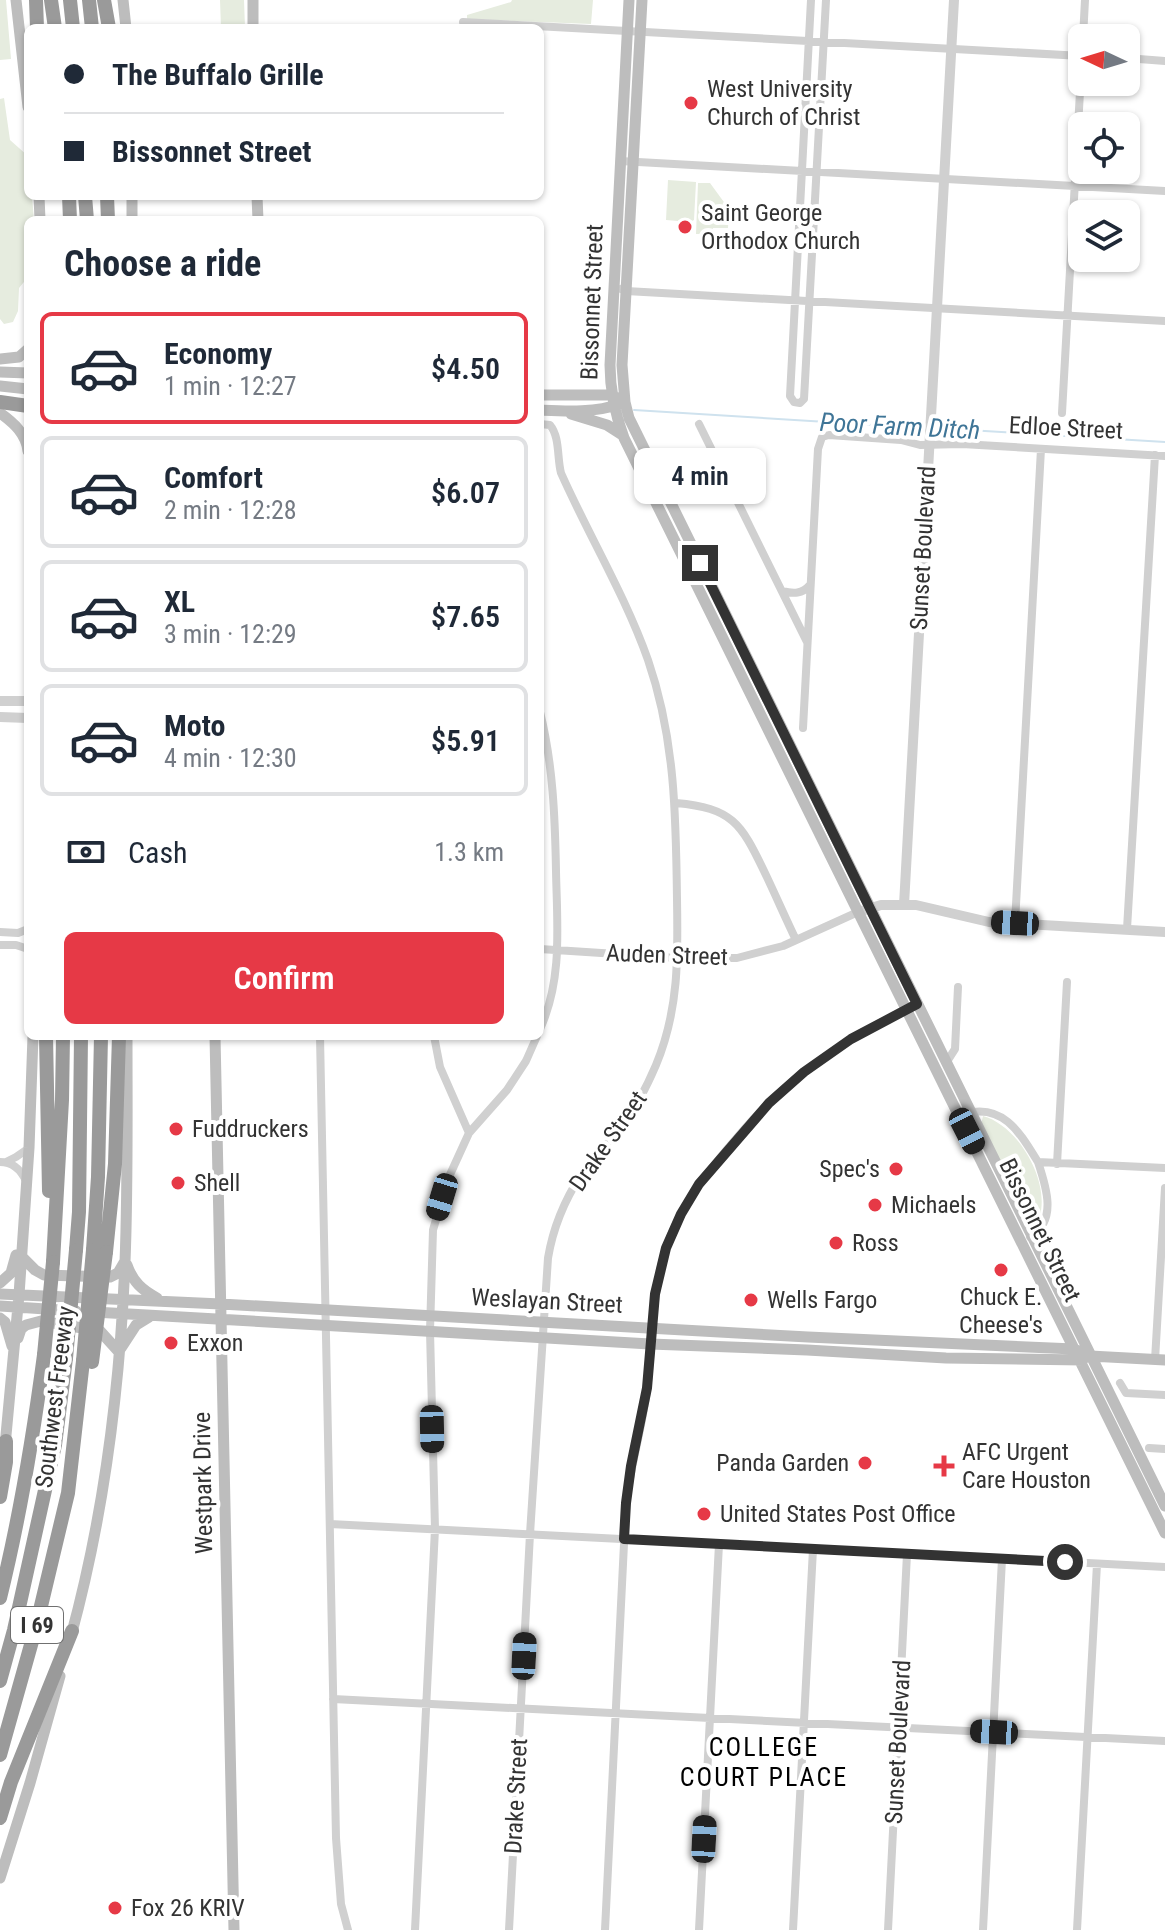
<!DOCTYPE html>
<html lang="en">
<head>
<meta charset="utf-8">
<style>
  :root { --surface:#fff; --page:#f6f6f7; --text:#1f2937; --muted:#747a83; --line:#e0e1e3; --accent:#e63946 }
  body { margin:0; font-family:"Roboto Condensed",sans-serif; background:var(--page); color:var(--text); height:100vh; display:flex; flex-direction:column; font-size:30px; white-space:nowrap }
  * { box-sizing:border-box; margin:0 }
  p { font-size:26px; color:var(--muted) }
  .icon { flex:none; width:44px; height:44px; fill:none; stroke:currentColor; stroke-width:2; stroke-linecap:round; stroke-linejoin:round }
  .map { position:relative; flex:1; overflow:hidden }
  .side { position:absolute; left:24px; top:216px; width:520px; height:824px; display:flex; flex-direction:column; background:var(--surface); border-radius:12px; box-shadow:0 2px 6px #0004 }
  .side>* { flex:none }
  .guide { position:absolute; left:24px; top:24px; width:520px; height:176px; border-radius:12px; box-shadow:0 2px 6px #0004; display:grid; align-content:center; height:176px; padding:0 40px; background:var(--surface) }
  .needle { width:52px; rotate:274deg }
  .controls { position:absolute; left:1068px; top:24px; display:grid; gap:16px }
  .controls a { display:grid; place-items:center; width:72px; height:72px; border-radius:12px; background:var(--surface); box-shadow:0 2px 6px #0004; font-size:40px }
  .end { position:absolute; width:36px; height:36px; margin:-18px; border:10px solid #333; background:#fff; box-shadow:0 0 0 4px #fff }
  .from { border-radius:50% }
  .bubble { position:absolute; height:56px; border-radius:12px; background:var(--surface); box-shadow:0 2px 6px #0004; font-size:26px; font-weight:600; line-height:56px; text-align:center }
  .car { position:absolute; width:24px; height:48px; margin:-24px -12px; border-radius:10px; box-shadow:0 0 6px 2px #0007; background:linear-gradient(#222 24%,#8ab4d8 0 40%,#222 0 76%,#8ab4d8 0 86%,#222 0) }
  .guide b { display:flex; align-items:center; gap:28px; height:76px; font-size:30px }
  .guide b+b { border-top:2px solid var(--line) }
  .guide i { width:20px; height:20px; background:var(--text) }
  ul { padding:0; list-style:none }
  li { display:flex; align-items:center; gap:24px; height:112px; margin:0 16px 12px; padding:0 24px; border:4px solid var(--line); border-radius:12px }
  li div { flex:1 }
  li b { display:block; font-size:30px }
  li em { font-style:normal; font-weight:600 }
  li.selected { border-color:var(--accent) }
  li>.icon { width:72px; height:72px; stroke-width:1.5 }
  h2 { padding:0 40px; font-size:36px; line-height:96px }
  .pay { display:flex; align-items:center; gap:20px; height:88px; padding:0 40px; font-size:30px }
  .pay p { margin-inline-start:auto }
  .action { display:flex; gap:16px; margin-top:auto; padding:16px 40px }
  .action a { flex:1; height:92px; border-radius:12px; background:var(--accent); color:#fff; font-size:32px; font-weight:600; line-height:92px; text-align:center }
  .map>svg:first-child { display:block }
  .green { fill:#e6ecdf }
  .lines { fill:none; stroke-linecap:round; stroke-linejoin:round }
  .stream { stroke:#cfe2ee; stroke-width:2 }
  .minor { stroke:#d0d0d0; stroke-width:8 }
  .tertiary { stroke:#d0d0d0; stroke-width:10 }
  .secondary { stroke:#bdbdbd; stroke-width:11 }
  .motorway { stroke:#9a9a9a; stroke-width:14 }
  .motorway-bridge { stroke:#9a9a9a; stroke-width:14 }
  .route { stroke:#333; stroke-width:10 }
  .poi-dot { fill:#e63946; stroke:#fff; stroke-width:3 }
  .labels { text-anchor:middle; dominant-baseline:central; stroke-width:8; stroke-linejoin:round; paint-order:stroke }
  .shield { fill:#fff; stroke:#707070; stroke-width:2 }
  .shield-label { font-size:22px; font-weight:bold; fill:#333 }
  .poi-label { font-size:24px; fill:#333; stroke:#fff; text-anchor:start }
  .street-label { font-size:24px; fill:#333; stroke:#fff }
  .water-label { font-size:26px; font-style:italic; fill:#3f7597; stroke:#fff }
  .neighbourhood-label { font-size:26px; letter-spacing:2px; fill:#000; stroke:#fff }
</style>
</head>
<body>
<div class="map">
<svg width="1165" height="1930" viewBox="0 0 1165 1930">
  <rect width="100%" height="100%" fill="#fff"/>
  <path class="green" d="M0,0H6L11,59L0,60Z
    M220,0H244L245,28H221Z
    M512,0H593L591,24L467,19V15L511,2Z
    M4,98L10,140L28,156V196H32L34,220H28V277L19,288L18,311L13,322L4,324L0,319V99Z
    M668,180L696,182L694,220L690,222L666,220Z
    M698,183H710L729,209L728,228H713L712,234H696Z
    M983,1116C1021,1126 1057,1192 1035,1227H1032L981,1125Z"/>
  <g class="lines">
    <path class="stream" d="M634,410L924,428
      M935,428L1165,442"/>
    <path class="minor" d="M811,0L790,396L794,402L800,403L804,399L826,0
      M463,22L1082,56
      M1083,38L1085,0
      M1126,58L1165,61
      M620,161L1165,191
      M621,289L626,291L1165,321
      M1062,413L1082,56
      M699,424L807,642
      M782,591C794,594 802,594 810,585
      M540,712C553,764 555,817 556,871C557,924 563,979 540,1029
      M803,728L818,449L822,437L829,435L901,440L920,445L962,444L1165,456
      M676,803C732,808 741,823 764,871C775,894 785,917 796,940
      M1015,923L1041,449
      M1127,929L1155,455
      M0,932L18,933L28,929
      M0,945H16L28,949
      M540,949L678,958H737L783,946L858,912
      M320,1036L336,1838L341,1904L348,1930
      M434,1036L440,1067L469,1133
      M946,1063L955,1049L958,987
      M967,1113C1005,1104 1021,1135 1038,1162L1165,1168
      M0,1162C13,1162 21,1170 26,1181
      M6,1162L16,1157L29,1148
      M1057,1164L1067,982
      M1030,1237C1058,1221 1046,1186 1038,1162
      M1155,1360L1165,1188
      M1120,1383L1126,1393L1165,1395
      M1149,1448L1165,1449
      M330,1524L1165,1567
      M333,1699L1165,1741
      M415,1930L435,1529L430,1331L433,1230L448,1179L469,1133L507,1090L526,1061L537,1036
      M509,1930L530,1534L548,1258C553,1228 564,1201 581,1175C594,1157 611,1141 624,1123C637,1106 647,1086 656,1065C679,1010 678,957 677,899C676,816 675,738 648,660C625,595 589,536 561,473C557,458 560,437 550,425L540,424
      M605,1930L626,1503C631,1465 642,1428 647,1390C653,1342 651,1298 665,1251C677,1213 702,1179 728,1148C741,1133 754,1117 769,1103C809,1063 858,1033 909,1008
      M699,1930L719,1544
      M793,1930L813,1549
      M888,1930L907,1554
      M983,1930L1002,1559
      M1077,1930L1097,1564"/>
    <path class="tertiary" d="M0,701H28
      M0,717L28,718
      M904,905L954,0
      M858,912L881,905H916L989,922L1165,932"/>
    <path class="secondary" d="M16,0L28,107
      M123,0L126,28
      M253,0V28
      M629,0L610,365C610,391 615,414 624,438L1165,1533
      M642,0L622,365L625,402L629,418L1165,1506
      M39,196L40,220
      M132,196V220
      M257,196L258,220
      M0,359L19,357L28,349
      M0,372L28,373
      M0,386L28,389
      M540,395H612L617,398
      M540,410C563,411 597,413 619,404
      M0,413C14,423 26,434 28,451
      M571,414L607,425L621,434
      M215,1036L234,1930
      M21,1256L35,1270L44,1275L110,1277L118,1273L125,1261
      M127,1265C133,1282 142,1290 157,1298
      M0,1283L11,1273L16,1255
      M0,1294L221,1304L808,1337L1074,1349L1090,1356L1165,1360
      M0,1306L76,1311
      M94,1312L650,1344L807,1350L946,1358L1083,1360
      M0,1318L5,1322L12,1346
      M18,1338L21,1329L26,1325L41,1321L100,1331L119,1352
      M121,1348L136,1325L149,1317
      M5,1446L19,1295L29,1148L33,1036
      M71,1636C104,1515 120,1387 125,1262C128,1187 127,1111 127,1036
      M0,1878L30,1783L60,1676"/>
    <path class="motorway" d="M36,0L37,28
      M51,0L55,28
      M70,0L73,28
      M89,0L92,28
      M104,0L109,28
      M69,196L70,220
      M85,196L87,220
      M107,196L108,220
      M0,402L28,406
      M46,1036L49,1191
      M76,1250L79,1212L81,1036
      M93,1250L98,1177L101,1036
      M106,1252L115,1164L119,1036
      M53,1262L62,1100L63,1036
      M0,1497L6,1462V1441
      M0,1598C20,1517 33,1438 44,1355
      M0,1681L14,1630L55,1445L66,1358
      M0,1755L36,1627L68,1493L83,1361
      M0,1818L11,1782L72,1631"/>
    <path class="motorway-bridge" d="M44,1355L53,1262
      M66,1358L76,1250
      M83,1361L93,1250
      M92,1362L106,1252"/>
  </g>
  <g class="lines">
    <path class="route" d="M700,563L917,1004L851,1039L804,1072L769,1103L699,1184L681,1214L666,1248L655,1294L647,1388L631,1466L626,1503L624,1539L1065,1562"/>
  </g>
  <g class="poi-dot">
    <circle cx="691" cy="103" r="8"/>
    <circle cx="685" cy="227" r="8"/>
    <circle cx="176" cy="1129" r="8"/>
    <circle cx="896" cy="1169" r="8"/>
    <circle cx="178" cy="1183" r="8"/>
    <circle cx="875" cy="1205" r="8"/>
    <circle cx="836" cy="1243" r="8"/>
    <circle cx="1001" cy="1270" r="8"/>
    <circle cx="751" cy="1300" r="8"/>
    <circle cx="171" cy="1343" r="8"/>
    <circle cx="865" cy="1463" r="8"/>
    <path d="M940 1454h8v8h8v8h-8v8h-8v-8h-8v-8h8z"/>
    <circle cx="704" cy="1514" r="8"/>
    <circle cx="115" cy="1908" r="8"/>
  </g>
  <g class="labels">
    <rect class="shield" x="11" y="1607" width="52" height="36" rx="6"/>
    <g class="shield-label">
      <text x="37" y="1625">I 69</text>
    </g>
    <g class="poi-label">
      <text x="707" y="89">West University<tspan x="707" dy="28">Church of Christ</tspan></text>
      <text x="701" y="213">Saint George<tspan x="701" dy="28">Orthodox Church</tspan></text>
      <text x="192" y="1129">Fuddruckers</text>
      <text x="880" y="1169" text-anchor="end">Spec's</text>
      <text x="194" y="1183">Shell</text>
      <text x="891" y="1205">Michaels</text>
      <text x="852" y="1243">Ross</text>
      <text x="1001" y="1297" text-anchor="middle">Chuck E.<tspan x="1001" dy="28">Cheese's</tspan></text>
      <text x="767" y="1300">Wells Fargo</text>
      <text x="187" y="1343">Exxon</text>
      <text x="962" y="1452">AFC Urgent<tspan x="962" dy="28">Care Houston</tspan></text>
      <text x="849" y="1463" text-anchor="end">Panda Garden</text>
      <text x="720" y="1514">United States Post Office</text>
      <text x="131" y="1908">Fox 26 KRIV</text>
    </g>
    <g class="street-label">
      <text transform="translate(592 302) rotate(-88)">Bissonnet Street</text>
      <text transform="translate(1066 428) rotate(3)">Edloe Street</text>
      <text transform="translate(923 548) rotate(-87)">Sunset Boulevard</text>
      <text transform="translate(667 955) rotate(2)">Auden Street</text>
      <text transform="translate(608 1141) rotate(-55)">Drake Street</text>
      <text transform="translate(1040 1230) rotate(64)">Bissonnet Street</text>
      <text transform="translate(547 1301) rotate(3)">Weslayan Street</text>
      <text transform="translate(55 1397) rotate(-83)">Southwest Freeway</text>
      <text transform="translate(203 1483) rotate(-91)">Westpark Drive</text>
      <text transform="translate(898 1742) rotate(-87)">Sunset Boulevard</text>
      <text transform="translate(516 1796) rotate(-87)">Drake Street</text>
    </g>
    <g class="water-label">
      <text transform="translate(900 426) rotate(3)">Poor Farm Ditch</text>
    </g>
    <g class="neighbourhood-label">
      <text x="764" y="1747">COLLEGE<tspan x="764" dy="30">COURT PLACE</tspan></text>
    </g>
  </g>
</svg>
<div class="controls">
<a><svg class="needle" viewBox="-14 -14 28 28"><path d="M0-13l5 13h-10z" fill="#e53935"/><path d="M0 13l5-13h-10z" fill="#747a83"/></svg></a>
<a><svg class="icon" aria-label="locate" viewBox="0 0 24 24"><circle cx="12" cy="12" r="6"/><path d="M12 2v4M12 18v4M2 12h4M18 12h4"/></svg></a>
<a><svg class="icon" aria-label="layers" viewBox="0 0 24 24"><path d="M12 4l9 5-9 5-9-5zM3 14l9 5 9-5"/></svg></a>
</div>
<i class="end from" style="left:1065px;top:1562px"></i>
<i class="end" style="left:700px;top:563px"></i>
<div class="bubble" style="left:634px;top:448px;width:132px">4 min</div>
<i class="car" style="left:1015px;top:923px;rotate:273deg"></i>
<i class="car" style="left:967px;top:1131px;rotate:153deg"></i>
<i class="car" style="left:442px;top:1197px;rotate:197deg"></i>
<i class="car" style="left:432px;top:1429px;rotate:179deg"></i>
<i class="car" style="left:524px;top:1656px;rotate:3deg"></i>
<i class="car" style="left:994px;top:1732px;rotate:273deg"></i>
<i class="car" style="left:704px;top:1839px;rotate:3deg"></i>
<div class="guide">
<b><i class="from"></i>The Buffalo Grille</b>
<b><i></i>Bissonnet Street</b>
</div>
<section class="side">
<h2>Choose a ride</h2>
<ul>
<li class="selected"><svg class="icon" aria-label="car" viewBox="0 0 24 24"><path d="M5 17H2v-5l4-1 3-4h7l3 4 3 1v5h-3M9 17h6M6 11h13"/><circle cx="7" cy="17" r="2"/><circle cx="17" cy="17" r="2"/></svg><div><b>Economy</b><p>1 min · 12:27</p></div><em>$4.50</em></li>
<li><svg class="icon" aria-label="car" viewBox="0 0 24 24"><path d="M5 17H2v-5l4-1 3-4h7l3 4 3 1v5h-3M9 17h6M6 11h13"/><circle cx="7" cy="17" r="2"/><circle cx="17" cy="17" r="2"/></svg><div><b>Comfort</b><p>2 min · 12:28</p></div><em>$6.07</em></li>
<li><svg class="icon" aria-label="car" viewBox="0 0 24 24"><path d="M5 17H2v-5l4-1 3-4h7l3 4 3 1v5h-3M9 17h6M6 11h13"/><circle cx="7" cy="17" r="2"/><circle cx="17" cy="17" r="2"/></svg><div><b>XL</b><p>3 min · 12:29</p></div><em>$7.65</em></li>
<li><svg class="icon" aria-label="car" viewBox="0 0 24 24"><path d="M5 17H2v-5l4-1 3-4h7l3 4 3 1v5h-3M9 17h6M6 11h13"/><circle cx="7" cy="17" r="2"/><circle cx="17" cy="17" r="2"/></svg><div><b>Moto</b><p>4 min · 12:30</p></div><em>$5.91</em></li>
</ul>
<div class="pay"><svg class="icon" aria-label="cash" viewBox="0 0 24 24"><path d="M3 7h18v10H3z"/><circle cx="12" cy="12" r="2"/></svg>Cash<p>1.3 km</p></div>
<div class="action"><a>Confirm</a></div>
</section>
</div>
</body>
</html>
